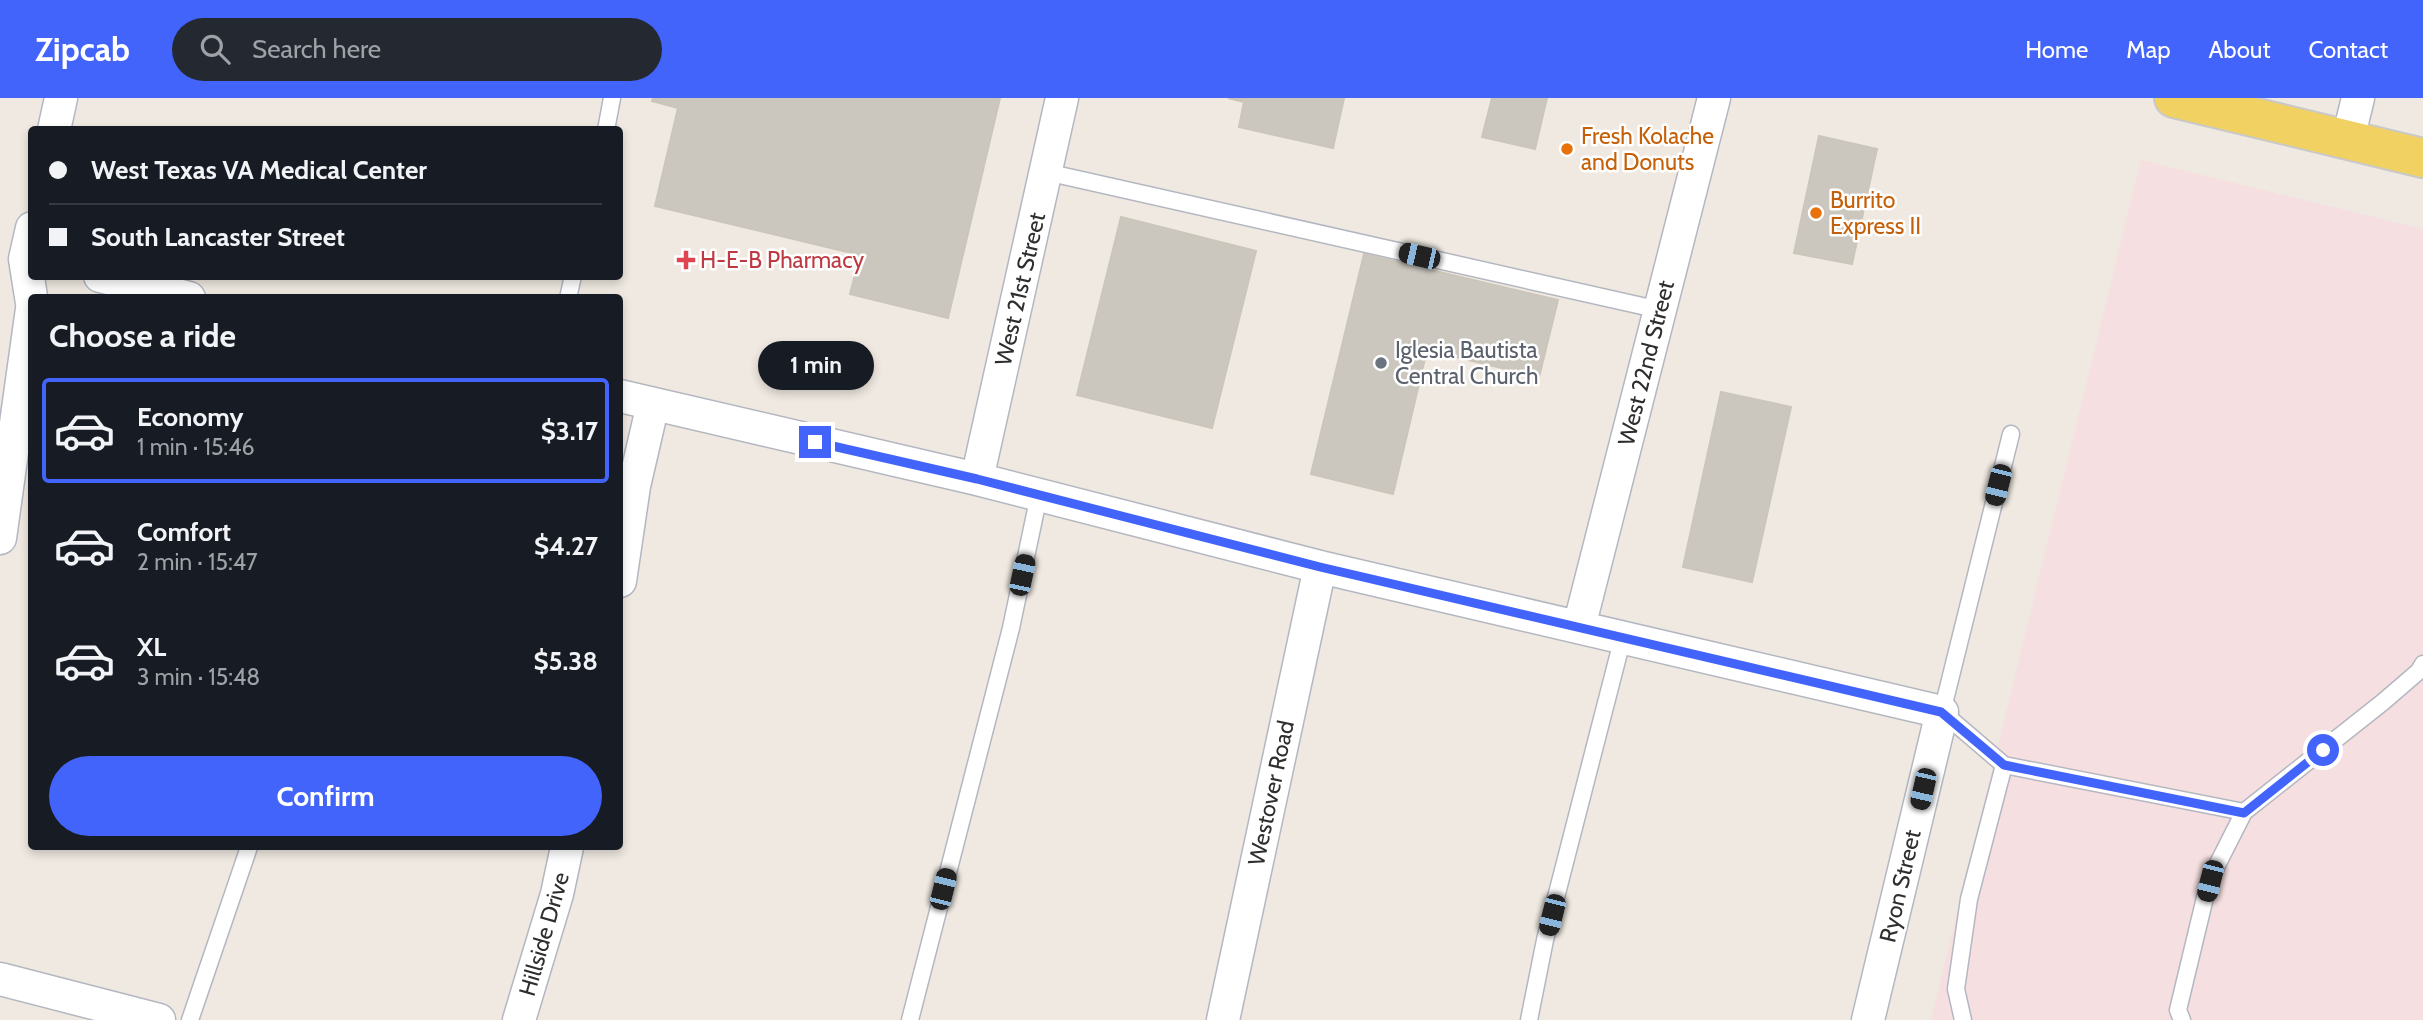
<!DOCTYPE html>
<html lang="en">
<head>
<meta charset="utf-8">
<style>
  :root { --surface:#171b24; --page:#242831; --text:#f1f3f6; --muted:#9ea1a6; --line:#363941; --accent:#4264fb }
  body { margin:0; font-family:Cabin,sans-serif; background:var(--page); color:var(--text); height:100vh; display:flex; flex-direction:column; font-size:26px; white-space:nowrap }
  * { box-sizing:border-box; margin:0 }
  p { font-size:23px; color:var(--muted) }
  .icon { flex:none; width:38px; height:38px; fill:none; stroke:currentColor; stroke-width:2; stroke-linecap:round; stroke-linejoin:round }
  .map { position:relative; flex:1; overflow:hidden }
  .panel { position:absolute; left:28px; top:196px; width:595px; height:556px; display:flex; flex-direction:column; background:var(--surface); border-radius:7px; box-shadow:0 4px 10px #0003 }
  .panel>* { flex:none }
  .hud { position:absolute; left:28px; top:28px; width:595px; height:154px; border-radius:7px; box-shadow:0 4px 10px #0003; display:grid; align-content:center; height:154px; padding:0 21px; background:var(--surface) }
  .end { position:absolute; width:32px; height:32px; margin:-16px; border:9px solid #4264fb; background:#fff; box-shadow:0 0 0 4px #fff }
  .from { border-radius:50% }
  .bubble { position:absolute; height:49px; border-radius:24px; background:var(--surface); box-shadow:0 4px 10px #0003; font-size:23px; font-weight:700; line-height:49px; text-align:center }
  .car { position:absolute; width:21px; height:42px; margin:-21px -10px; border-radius:9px; box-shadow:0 0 5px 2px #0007; background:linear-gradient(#222 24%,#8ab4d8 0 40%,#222 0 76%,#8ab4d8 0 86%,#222 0) }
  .hud b { display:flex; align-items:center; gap:24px; height:66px; font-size:26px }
  .hud b+b { border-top:2px solid var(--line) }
  .hud i { width:18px; height:18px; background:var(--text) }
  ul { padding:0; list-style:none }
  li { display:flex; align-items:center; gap:21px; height:105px; margin:0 14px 10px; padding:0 7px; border:4px solid transparent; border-radius:7px }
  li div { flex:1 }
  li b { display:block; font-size:26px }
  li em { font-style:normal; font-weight:700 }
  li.active { border-color:var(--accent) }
  li>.icon { width:63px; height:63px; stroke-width:1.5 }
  h2 { padding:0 21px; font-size:32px; line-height:84px }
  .action { display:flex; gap:14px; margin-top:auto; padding:14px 21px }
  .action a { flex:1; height:80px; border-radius:42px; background:var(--accent); color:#fff; font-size:28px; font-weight:700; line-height:80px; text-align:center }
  header { display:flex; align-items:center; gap:42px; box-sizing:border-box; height:98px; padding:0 35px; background:var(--accent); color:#fff }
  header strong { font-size:33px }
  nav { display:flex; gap:38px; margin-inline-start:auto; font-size:24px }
  .search { width:490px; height:63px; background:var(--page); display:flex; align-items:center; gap:18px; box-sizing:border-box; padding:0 24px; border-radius:38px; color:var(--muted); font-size:26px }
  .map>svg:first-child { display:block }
  .medical { fill:#f5dfe0 }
  .building { fill:#cbc7bf; stroke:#cbc5ba; stroke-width:2 }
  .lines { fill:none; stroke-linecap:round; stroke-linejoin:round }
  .lane-casing { stroke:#b4b7c1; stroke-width:19 }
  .street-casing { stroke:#b4b7c1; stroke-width:35 }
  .primary-casing { stroke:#c9c9c9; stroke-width:42 }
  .lane { stroke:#fff; stroke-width:16 }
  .street { stroke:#fff; stroke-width:32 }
  .primary { stroke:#f2d163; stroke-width:38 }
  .route { stroke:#4264fb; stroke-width:9 }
  .food-dot { fill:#e8710a; stroke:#fff; stroke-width:2.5 }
  .health-dot { fill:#e0444e; stroke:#fff; stroke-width:2.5 }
  .worship-dot { fill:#6b7280; stroke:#fff; stroke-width:2.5 }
  .labels { text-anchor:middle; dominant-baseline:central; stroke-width:5; stroke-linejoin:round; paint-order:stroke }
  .food-label { font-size:23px; fill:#c56008; stroke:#fff; text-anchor:start }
  .health-label { font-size:23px; fill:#be3a42; stroke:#fff; text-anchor:start }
  .street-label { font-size:23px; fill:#2e2e2e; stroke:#fff }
  .worship-label { font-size:23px; fill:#5b616d; stroke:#fff; text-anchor:start }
</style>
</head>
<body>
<header>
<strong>Zipcab</strong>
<div class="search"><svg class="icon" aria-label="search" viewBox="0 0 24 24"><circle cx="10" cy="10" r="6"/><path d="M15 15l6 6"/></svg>Search here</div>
<nav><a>Home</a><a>Map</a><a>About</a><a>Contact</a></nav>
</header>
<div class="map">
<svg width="2423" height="922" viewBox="0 0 2423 922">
  <rect width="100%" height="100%" fill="#efe9e1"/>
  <path class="medical" d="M2141,62L2423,131V922H1931Z"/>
  <path class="building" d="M653,0H1000L948,220L850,196L860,157L655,108L678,10L652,3Z
    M1228,0H1344L1333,50L1239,29L1244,4Z
    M1492,0H1547L1535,51L1482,39Z
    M1819,38L1877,51L1852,166L1794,155Z
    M1121,119L1256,153L1212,330L1077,297Z
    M1364,156L1558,202L1539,279L1427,252L1393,396L1311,376Z
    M1721,294L1791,309L1752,484L1683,469Z"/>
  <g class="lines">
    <defs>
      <path id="lane" d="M606,32L612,0
        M1046,74L1660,212
        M568,200L573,178
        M2011,336L1942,614L2004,667L2244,714
        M190,922L249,749
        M910,922L1011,530L1039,397
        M1529,922L1545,842L1623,539
        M1963,922L1956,891L1969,801L2004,667
        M2182,922L2178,912L2209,783L2244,714L2383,604L2419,573L2423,566"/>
      <path id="street" d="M54,32L61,0
        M2348,41L2358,0
        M32,130L25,161L32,205
        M100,178L189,200
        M620,298L977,381L1320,469L1942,614L1868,922
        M977,381L1062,0
        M0,440L32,211
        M620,483L634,388L653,306
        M1579,529L1714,0
        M0,881L159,922
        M519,922L557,796L567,749
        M1223,922L1320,469"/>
      <path id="primary" d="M2174,0L2423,60"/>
    </defs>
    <use href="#lane" class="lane-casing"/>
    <use href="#street" class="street-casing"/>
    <use href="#primary" class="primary-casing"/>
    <use href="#lane" class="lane"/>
    <use href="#street" class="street"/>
    <use href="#primary" class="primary"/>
  </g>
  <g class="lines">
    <path class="route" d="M815,344L977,381L1320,469L1941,614L2004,667L2244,715L2323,652"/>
  </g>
  <g class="food-dot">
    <circle cx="1567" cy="51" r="7"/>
    <circle cx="1816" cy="115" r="7"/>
  </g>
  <path class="health-dot" d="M682.5 151.5h7v7h7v7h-7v7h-7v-7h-7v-7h7z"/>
  <circle class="worship-dot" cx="1381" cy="265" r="7"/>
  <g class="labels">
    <g class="food-label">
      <text x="1581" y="38">Fresh Kolache<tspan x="1581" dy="26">and Donuts</tspan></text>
      <text x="1830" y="102">Burrito<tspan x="1830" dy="26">Express II</tspan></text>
    </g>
    <g class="health-label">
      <text x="700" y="162">H-E-B Pharmacy</text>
    </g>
    <g class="street-label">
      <text transform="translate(1020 191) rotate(-77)">West 21st Street</text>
      <text transform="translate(1646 265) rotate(-76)">West 22nd Street</text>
      <text transform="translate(1271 695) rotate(-78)">Westover Road</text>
      <text transform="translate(1900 788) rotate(-77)">Ryon Street</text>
      <text transform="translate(544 836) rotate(-74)">Hillside Drive</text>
    </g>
    <g class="worship-label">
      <text x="1395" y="252">Iglesia Bautista<tspan x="1395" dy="26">Central Church</tspan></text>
    </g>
  </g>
</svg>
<i class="end from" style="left:2323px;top:652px"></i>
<i class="end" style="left:815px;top:344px"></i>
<div class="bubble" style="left:758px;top:243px;width:116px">1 min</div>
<i class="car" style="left:1419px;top:158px;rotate:283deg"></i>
<i class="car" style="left:1998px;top:387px;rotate:194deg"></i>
<i class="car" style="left:1022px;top:477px;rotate:12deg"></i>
<i class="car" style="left:1923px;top:691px;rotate:193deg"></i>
<i class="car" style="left:2210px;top:783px;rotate:194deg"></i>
<i class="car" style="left:943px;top:791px;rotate:14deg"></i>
<i class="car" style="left:1552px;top:817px;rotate:194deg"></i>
<div class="hud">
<b><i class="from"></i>West Texas VA Medical Center</b>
<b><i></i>South Lancaster Street</b>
</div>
<section class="panel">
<h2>Choose a ride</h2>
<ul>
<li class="active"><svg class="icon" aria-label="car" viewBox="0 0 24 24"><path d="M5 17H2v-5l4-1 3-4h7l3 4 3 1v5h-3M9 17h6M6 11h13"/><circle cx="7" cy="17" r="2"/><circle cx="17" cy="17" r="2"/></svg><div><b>Economy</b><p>1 min · 15:46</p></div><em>$3.17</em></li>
<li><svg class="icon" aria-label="car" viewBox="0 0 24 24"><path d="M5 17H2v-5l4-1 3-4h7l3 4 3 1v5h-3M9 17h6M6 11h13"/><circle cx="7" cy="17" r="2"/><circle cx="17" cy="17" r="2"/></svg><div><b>Comfort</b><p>2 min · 15:47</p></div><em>$4.27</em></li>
<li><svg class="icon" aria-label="car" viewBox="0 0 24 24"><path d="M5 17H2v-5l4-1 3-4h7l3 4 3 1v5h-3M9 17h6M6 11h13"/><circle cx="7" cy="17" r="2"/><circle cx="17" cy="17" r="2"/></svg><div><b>XL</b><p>3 min · 15:48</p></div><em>$5.38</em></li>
</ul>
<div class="action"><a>Confirm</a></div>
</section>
</div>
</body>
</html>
